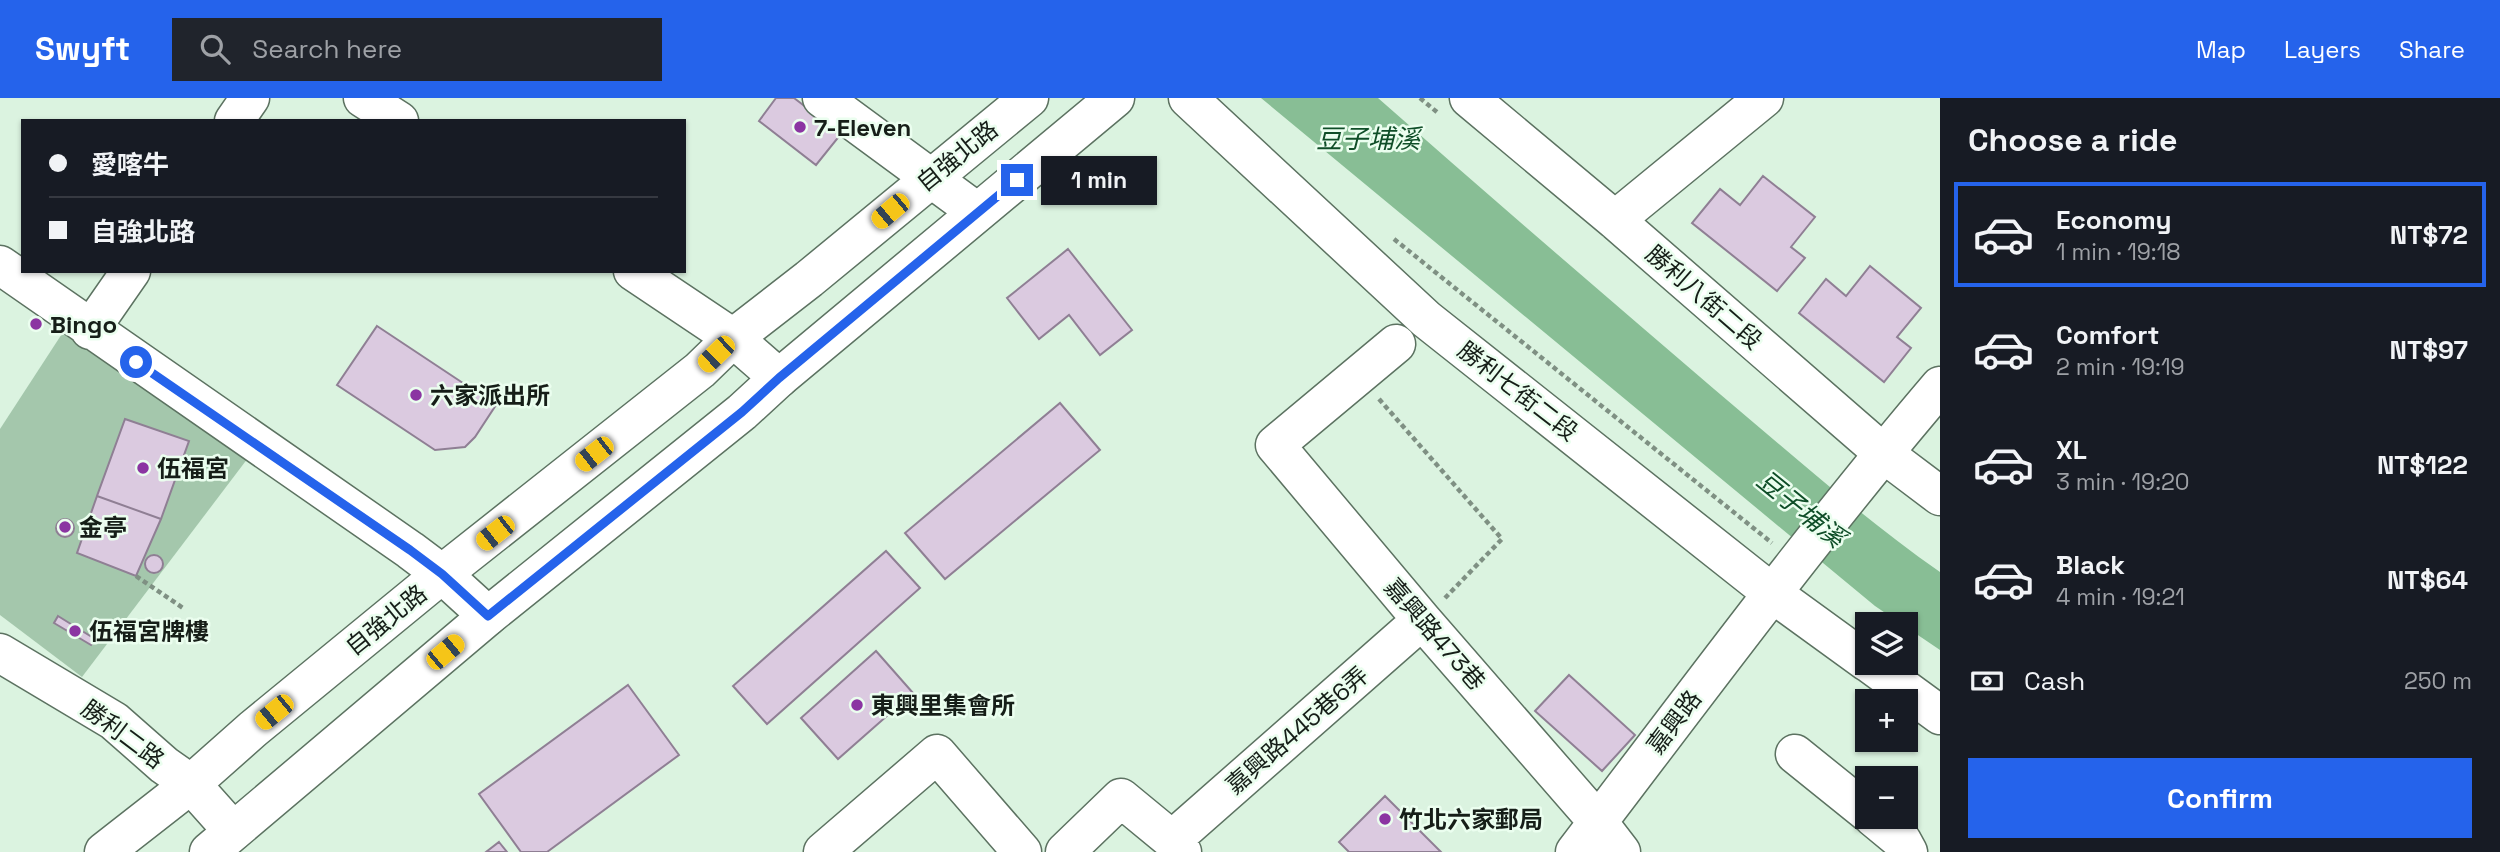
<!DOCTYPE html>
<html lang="en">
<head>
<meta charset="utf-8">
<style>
  :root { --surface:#171b24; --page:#20242c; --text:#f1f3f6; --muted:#9ea1a6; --line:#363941; --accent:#2563eb }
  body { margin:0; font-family:"Space Grotesk","Noto Sans TC",sans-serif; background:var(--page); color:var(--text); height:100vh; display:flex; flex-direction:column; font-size:26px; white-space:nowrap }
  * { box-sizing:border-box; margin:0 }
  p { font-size:23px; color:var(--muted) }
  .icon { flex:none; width:38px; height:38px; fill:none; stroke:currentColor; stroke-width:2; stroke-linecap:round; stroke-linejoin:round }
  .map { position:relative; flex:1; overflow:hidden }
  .panel { display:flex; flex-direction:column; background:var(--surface); width:560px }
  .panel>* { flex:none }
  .top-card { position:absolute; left:21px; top:21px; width:665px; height:154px; border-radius:0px; box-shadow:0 2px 5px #0004; display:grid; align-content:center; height:154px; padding:0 28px; background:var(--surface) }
  .controls { position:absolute; left:1855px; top:514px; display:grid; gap:14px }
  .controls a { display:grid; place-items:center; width:63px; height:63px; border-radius:0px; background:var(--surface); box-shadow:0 2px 5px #0004; font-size:35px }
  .end { position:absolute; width:32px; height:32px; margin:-16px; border:9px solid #2563eb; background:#fff; box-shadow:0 0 0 4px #fff }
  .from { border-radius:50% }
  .bubble { position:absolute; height:49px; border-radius:0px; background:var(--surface); box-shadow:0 2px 5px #0004; font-size:23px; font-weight:800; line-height:49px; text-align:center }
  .car { position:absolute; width:21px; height:42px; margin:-21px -10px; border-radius:9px; box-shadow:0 0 5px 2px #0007; background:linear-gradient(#f5c518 24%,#345 0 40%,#f5c518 0 76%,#345 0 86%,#f5c518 0) }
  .top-card b { display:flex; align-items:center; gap:24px; height:66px; font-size:26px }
  .top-card b+b { border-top:2px solid var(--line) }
  .top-card i { width:18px; height:18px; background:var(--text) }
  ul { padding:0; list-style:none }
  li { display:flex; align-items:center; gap:21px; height:105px; margin:0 14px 10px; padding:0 14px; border:4px solid transparent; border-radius:0px }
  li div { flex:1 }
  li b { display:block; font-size:26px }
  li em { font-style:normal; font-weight:800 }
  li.selected { border-color:var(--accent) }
  li>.icon { width:63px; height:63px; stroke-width:1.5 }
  h2 { padding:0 28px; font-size:32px; line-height:84px }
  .pay { display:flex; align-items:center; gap:18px; height:77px; padding:0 28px; font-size:26px }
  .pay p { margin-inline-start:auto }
  .cta { display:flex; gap:14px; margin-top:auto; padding:14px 28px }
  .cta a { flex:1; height:80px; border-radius:0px; background:var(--accent); color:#fff; font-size:28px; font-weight:800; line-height:80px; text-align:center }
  header { display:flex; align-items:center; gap:42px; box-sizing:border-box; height:98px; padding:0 35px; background:var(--accent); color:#fff }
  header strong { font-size:33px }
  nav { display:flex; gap:38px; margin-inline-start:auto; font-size:24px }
  .search { width:490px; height:63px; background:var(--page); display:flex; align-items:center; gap:18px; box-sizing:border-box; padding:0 24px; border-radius:0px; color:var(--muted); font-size:26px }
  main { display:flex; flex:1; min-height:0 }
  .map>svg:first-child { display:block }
  .green { fill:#a4c7ac }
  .water { fill:#88be95 }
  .building { fill:#dbcae0; stroke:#8f7f94; stroke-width:2 }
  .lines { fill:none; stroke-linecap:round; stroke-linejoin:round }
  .minor-casing { stroke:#5c7261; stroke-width:41 }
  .major-casing { stroke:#5c7261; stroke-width:41 }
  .path { stroke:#7f9083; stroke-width:4.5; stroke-dasharray:5 3.5; stroke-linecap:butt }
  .minor { stroke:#fff; stroke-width:38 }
  .major { stroke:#fff; stroke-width:38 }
  .route { stroke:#2563eb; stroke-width:9 }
  .poi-dot { fill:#8b35a2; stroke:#ebfeef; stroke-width:2.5 }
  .labels { text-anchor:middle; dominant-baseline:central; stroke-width:5; stroke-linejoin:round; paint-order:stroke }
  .poi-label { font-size:24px; font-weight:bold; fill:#161e18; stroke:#ebfeef; text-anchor:start }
  .street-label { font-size:24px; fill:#161e18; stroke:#ebfeef }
  .water-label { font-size:26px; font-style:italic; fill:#0f4e28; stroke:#ebfeef }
</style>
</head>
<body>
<header>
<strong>Swyft</strong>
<div class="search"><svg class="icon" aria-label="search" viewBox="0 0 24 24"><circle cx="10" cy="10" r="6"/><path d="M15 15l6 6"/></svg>Search here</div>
<nav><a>Map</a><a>Layers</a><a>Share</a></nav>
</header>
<main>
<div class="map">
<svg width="1940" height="754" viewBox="0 0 1940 754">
  <rect width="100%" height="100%" fill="#dbf3e0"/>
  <path class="green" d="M69,225L248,360L82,579L0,517V331Z"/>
  <path class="water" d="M1261,0H1378C1489,98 1601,194 1714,291C1788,353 1861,419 1940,474V552L1875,508Z"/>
  <path class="building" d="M776,0H794L841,36L816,67L759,23Z
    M1763,78L1815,119L1791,149L1805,160L1777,193L1692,125L1720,91L1740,107Z
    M1068,151L1132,232L1100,257L1069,217L1039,241L1007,200Z
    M1870,168L1921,210L1897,239L1911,250L1884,284L1799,215L1826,181L1846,198Z
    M377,228L496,307L475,339L465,349L435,352L337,287Z
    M1060,305L1100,352L945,481L905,435Z
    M125,321L189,343L161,421L97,398Z
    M97,398L161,421L136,478L77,455Z
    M56 430a9 9 0 1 1 18 0a9 9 0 1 1-18 0Z
    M886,453L920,490L767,626L733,588Z
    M145 466a9 9 0 1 1 18 0a9 9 0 1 1-18 0Z
    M58,518L95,541L91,547L54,525Z
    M876,553L913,595L838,661L801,620Z
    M1569,577L1635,637L1602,673L1535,613Z
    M628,587L679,657L547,754H521L479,696Z
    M1385,698L1441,754H1349L1339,744Z
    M499,744L507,754H486Z"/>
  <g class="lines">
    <defs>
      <path id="minor" d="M363,0L399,23
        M822,0L977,114
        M1188,0L1426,221L1772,495L1867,564
        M1469,0L1615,122L1883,355L1940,398
        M234,23L250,0
        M1615,122L1764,0
        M0,167L410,452L442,476L488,518
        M633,173L733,240L779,280
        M90,232L131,173
        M1396,246L1275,347L1422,522L1598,724L1621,754
        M0,555L114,623L164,667L191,686L233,733
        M1869,565L1940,617
        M1795,656L1867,714
        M1873,719L1902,743L1908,754
        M1172,742L1422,522
        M823,754L937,656L1022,754
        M1065,754L1121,700L1172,742L1182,754
        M1575,754C1695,597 1812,438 1940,288"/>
      <path id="major" d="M104,754L191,686L253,631L442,476L700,272L733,240L809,181L1029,0
        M209,754L488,518L742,314L779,280L1115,0"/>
    </defs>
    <use href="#minor" class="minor-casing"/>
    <use href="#major" class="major-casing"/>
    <path class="path" d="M1420,0L1438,15
      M1394,141L1772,445
      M1379,301L1502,441L1445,500
      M136,478L183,510"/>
    <use href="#minor" class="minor"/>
    <use href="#major" class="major"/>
  </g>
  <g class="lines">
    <path class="route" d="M136,264L410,452L442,476L488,518L742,314L779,280L1017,82"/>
  </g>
  <g class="poi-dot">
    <circle cx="800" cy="29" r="7"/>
    <circle cx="36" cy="226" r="7"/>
    <circle cx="416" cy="297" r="7"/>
    <circle cx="143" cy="370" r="7"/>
    <circle cx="65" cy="429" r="7"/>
    <circle cx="75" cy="533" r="7"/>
    <circle cx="857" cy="607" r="7"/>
    <circle cx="1385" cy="721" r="7"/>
  </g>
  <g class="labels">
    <g class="poi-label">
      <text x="814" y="29">7-Eleven</text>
      <text x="50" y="226">Bingo</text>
      <text x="430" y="297">六家派出所</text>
      <text x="157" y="370">伍福宮</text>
      <text x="79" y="429">金亭</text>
      <text x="89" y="533">伍福宮牌樓</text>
      <text x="871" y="607">東興里集會所</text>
      <text x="1399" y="721">竹北六家郵局</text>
    </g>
    <g class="street-label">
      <text transform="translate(957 58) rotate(-39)">自強北路</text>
      <text transform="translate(1704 199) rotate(41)">勝利八街二段</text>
      <text transform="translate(1518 293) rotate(38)">勝利七街二段</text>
      <text transform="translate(386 522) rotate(-39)">自強北路</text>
      <text transform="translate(1435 536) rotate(49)">嘉興路473巷</text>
      <text transform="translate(1674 624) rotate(-53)">嘉興路</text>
      <text transform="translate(1297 632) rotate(-41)">嘉興路445巷6弄</text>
      <text transform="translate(123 636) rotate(37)">勝利二路</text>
    </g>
    <g class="water-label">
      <text x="1368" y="41">豆子埔溪</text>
      <text transform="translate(1801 411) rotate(39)">豆子埔溪</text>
    </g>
  </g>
</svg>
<div class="controls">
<a><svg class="icon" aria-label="layers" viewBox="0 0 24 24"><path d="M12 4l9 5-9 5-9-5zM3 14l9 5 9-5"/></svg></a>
<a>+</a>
<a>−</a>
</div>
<i class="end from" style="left:136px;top:264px"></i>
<i class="end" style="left:1017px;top:82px"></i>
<div class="bubble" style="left:1041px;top:58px;width:116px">1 min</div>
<i class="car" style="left:890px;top:113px;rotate:230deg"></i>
<i class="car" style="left:716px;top:256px;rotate:226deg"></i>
<i class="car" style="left:594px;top:356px;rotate:232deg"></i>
<i class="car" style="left:495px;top:435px;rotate:232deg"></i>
<i class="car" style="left:445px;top:554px;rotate:50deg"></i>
<i class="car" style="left:274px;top:614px;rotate:231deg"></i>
<div class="top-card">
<b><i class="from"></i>愛喀牛</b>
<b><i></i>自強北路</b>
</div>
</div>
<section class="panel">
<h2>Choose a ride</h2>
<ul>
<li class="selected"><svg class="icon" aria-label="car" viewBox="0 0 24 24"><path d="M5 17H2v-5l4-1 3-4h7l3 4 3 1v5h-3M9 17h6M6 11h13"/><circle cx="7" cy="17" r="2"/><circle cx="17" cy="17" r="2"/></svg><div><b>Economy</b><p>1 min · 19:18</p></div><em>NT$72</em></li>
<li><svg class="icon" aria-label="car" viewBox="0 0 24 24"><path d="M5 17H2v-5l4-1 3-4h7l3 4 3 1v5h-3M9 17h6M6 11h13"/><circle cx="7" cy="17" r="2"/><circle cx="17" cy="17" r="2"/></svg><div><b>Comfort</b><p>2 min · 19:19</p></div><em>NT$97</em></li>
<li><svg class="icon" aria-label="car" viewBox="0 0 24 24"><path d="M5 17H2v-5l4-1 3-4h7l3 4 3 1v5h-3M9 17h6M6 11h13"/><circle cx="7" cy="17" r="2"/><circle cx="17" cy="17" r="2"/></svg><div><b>XL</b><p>3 min · 19:20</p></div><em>NT$122</em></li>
<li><svg class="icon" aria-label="car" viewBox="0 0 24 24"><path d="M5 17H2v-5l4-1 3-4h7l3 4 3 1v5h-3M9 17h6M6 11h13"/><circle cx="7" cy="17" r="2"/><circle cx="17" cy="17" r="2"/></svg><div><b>Black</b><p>4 min · 19:21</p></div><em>NT$64</em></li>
</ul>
<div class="pay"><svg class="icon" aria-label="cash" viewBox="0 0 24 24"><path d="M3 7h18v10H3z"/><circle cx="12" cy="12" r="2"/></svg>Cash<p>250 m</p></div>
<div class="cta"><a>Confirm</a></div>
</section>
</main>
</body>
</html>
